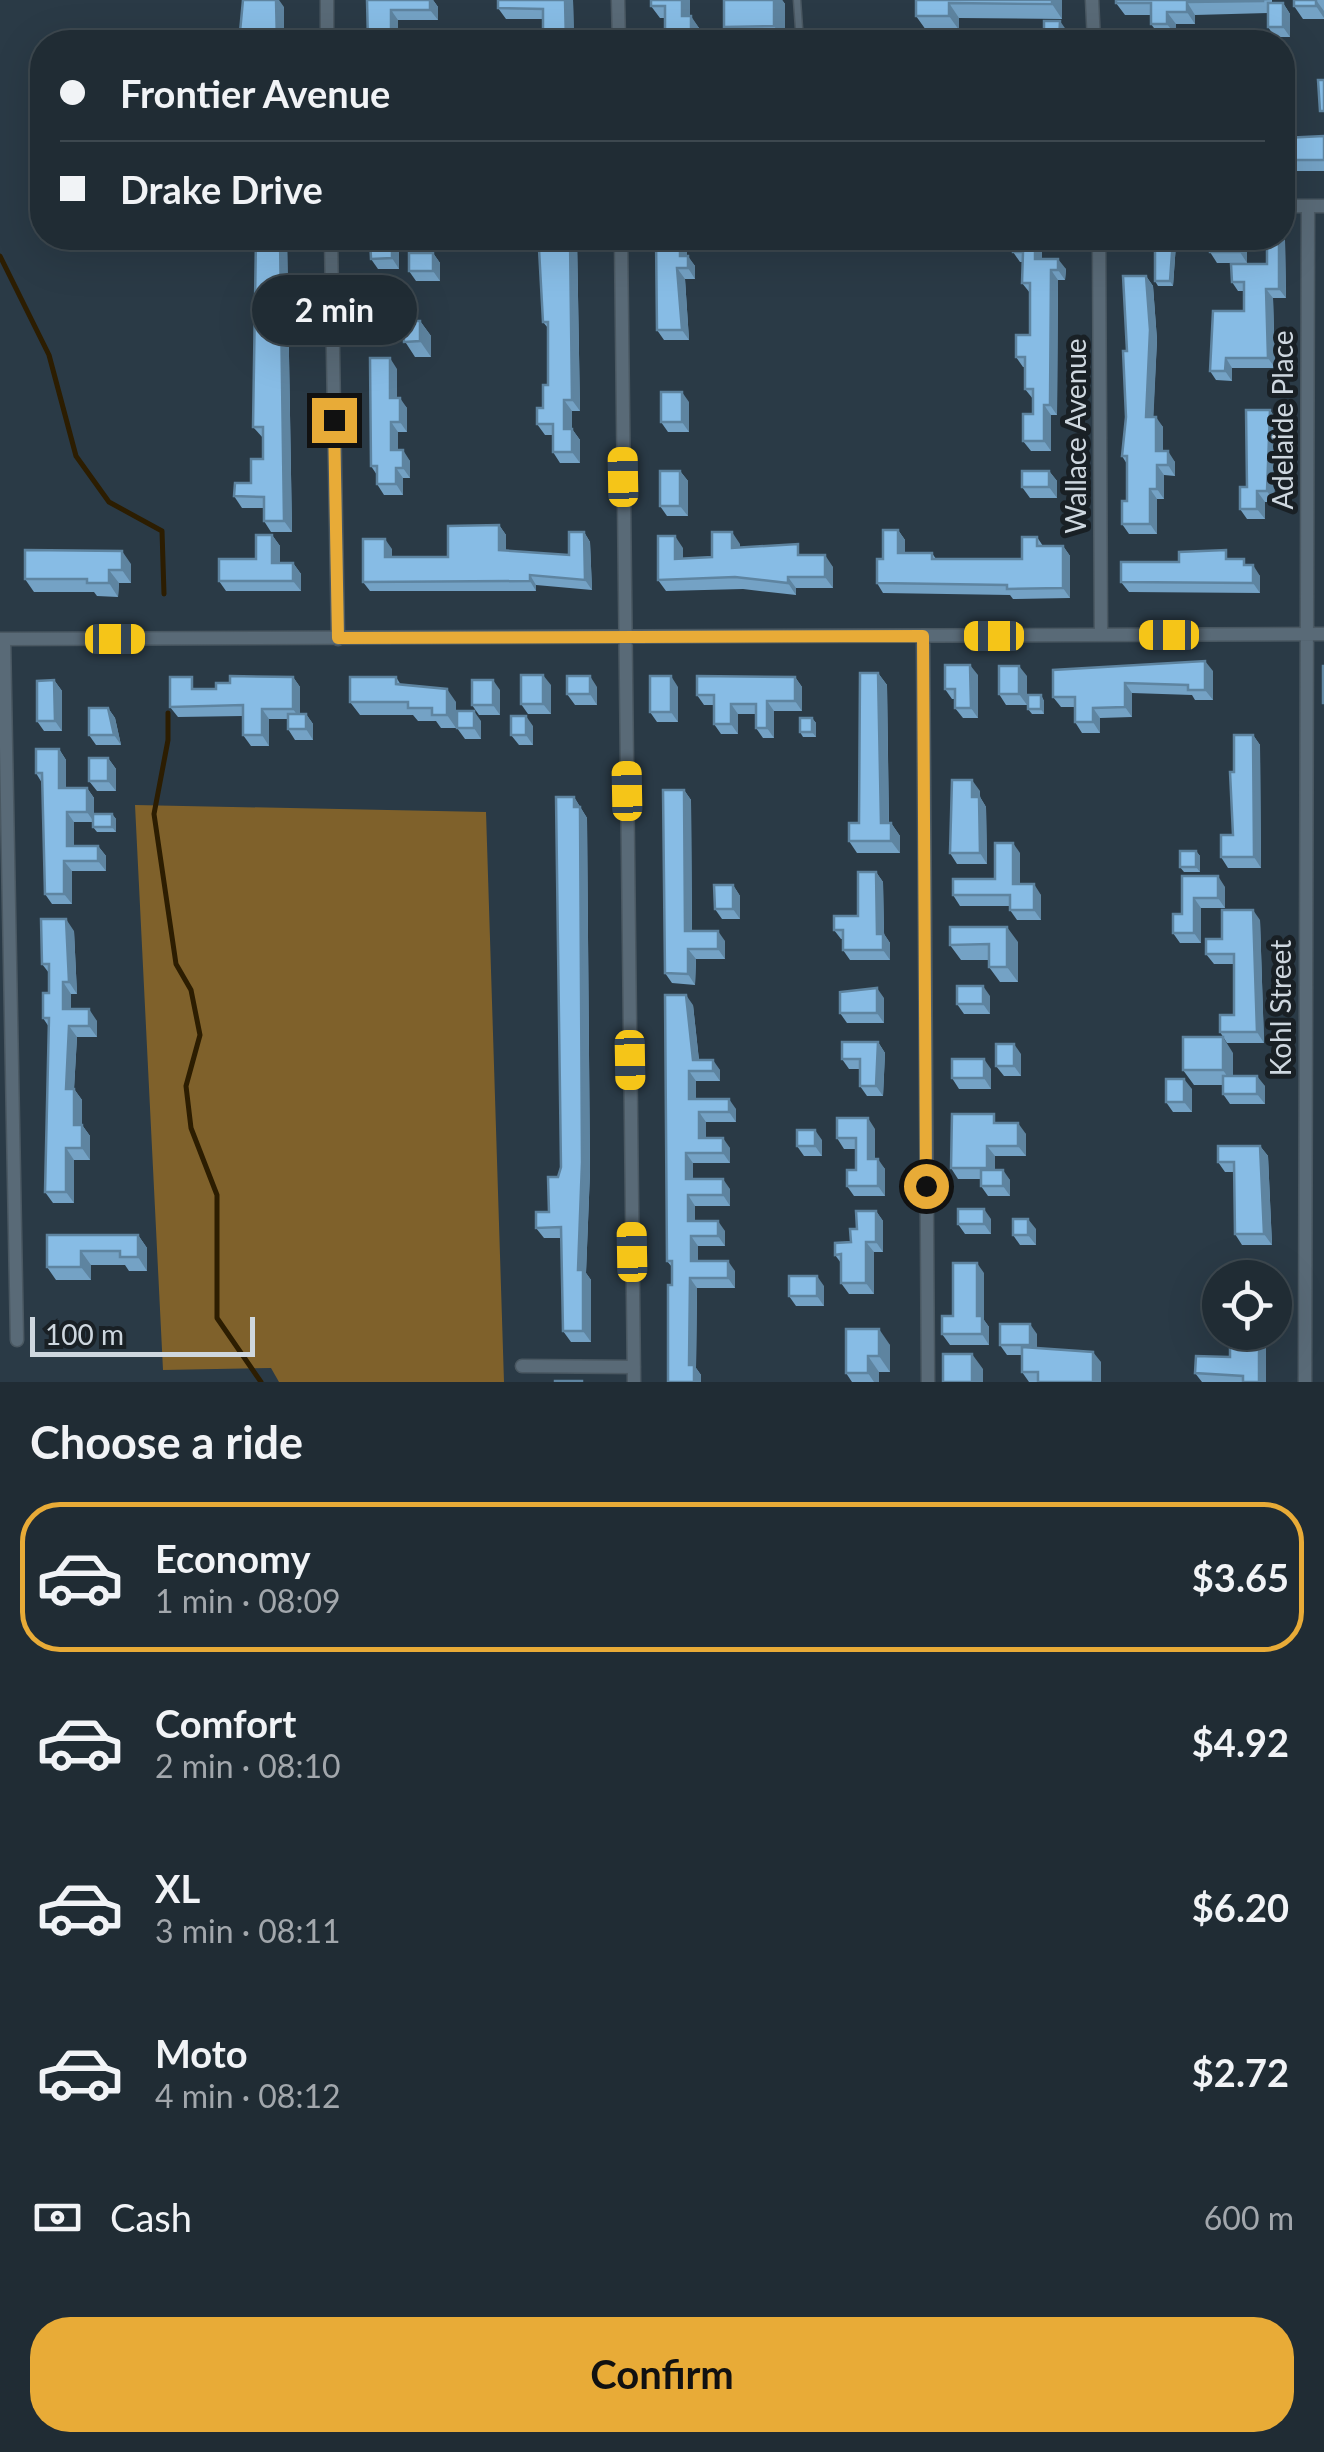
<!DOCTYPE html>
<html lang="en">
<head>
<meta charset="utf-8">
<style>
  :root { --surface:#202c34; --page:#2d3840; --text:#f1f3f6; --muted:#a2a7ac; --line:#3d484f; --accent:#e8ab37 }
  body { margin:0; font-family:Lato,sans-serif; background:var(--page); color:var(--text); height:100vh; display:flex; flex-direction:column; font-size:38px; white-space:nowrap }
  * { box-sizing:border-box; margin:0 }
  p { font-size:32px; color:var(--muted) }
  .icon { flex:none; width:55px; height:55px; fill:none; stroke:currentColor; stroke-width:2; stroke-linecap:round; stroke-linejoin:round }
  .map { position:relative; height:1382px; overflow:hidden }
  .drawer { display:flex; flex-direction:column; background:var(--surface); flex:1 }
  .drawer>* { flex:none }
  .guide { position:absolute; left:30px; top:30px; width:1265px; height:220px; border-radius:40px; box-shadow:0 10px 40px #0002,0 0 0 2px var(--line); display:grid; align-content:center; height:220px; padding:0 30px; background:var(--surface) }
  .fabs { position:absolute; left:1202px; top:1260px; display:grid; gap:20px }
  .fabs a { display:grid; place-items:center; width:90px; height:90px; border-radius:50%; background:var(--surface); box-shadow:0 10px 40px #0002,0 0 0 2px var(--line); font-size:50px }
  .scale { position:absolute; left:30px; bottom:25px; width:225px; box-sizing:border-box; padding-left:10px; border:5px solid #ced7df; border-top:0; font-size:28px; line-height:35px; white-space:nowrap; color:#ced7df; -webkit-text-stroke:8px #192025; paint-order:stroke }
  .end { position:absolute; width:45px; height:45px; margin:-22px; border:12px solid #e8ab37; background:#111; box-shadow:0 0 0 5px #111 }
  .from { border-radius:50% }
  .bubble { position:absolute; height:70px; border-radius:35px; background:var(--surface); box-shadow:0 10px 40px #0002,0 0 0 2px var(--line); font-size:32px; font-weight:700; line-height:70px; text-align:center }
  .car { position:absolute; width:30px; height:60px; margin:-30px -15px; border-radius:12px; box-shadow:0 0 8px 2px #0007; background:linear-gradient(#f5c518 24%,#345 0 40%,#f5c518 0 76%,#345 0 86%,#f5c518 0) }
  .guide b { display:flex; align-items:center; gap:35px; height:95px; font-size:38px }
  .guide b+b { border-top:2px solid var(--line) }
  .guide i { width:25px; height:25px; background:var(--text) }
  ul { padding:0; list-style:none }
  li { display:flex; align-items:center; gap:30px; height:150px; margin:0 20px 15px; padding:0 10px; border:5px solid transparent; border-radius:40px }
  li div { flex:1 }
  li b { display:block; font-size:38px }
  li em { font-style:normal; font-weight:700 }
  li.current { border-color:var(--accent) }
  li>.icon { width:90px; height:90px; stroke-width:1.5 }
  h2 { padding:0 30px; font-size:45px; line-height:120px }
  .pay { display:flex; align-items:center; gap:25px; height:110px; padding:0 30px; font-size:38px }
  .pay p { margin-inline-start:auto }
  .action { display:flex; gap:20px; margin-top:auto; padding:20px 30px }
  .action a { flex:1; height:115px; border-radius:40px; background:var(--accent); color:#111; font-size:40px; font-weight:700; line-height:115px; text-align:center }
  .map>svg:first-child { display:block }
  .forest { fill:#7f612b }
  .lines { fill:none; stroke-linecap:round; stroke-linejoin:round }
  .stream { stroke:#2c1d01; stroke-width:5 }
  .service-casing { stroke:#4a5862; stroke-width:9 }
  .minor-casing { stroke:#4a5862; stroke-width:15 }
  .service { stroke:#596a77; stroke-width:6 }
  .minor { stroke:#596a77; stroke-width:12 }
  .wall { fill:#74a2c5 }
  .shaded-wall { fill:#5e84a0 }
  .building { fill:#87bce5; stroke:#5e84a0; stroke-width:2.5 }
  .route { stroke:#e8ab37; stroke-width:12 }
  .labels { text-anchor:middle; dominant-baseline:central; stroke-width:10; stroke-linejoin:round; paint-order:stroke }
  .street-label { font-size:28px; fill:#ced7df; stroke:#192025 }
</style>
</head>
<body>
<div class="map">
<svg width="1324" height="1382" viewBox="0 0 1324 1382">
  <rect width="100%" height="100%" fill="#2a3a46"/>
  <path class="forest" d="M135,805L486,812L504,1382H279L271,1368L163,1370Z"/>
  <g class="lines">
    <path class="stream" d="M0,256L49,355L76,456L109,502L162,531L164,594
      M168,713V740L154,814L176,964L191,990L200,1035L186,1086L191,1128L217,1195V1318L261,1382"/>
    <defs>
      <path id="service" d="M797,0L800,42"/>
      <path id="minor" d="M327,0V42
        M618,0L619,42
        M1092,0L1094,42
        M1282,206H1324
        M331,238L338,639
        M621,238L634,1382
        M1099,238L1101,635
        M923,636L928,1382
        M0,639L1324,634
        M4,639L17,1340
        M522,1366L634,1367
        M1305,1382L1308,206"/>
    </defs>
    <use href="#service" class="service-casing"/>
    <use href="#minor" class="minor-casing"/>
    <use href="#service" class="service"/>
    <use href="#minor" class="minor"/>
  </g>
  <path class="wall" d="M367,0H433L438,7V20H398V42Z
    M498,0H573L574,42L543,19H506L498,8Z
    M690,0V16L699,28V42H652L665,31V18H660L651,6Z
    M724,0H782L785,4V42H735L724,27Z
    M916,0H1062V19L959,18V30H926L916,16Z
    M1272,0V3H1283L1290,14V37H1275L1268,27V13L1195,15V24H1176V36H1160L1151,24V15H1125L1116,3Z
    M1294,0H1324V19H1303L1294,6Z
    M1282,106L1293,116V138L1324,136V171H1292L1284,160V141H1282Z
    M221,238H241L242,246L225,247L222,242Z
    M256,238H287L292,532H271L264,521V508H242L234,496L251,483L263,459V438L253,427Z
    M399,238V269H378L371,259Z
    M548,238H577L580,411H572V429L580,440V463H560L553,452V435H545L537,424L543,408L548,385V328L543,322Z
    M687,238V256L695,266V279H685L689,340H664L657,330Z
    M1036,238L1042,247V259L1066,269L1065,280H1058L1057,415H1051V451H1031L1023,441L1033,414V399L1025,389V367H1023L1016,357L1030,335V293L1022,283V262H1020L1013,252Z
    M1155,238V239L1176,244L1173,286H1158L1155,281V252H1135L1127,242Z
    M1210,238H1245L1247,240V263H1217L1210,252Z
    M1285,240L1286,298H1273L1275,368H1232V381L1216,380L1210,371L1244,311V291H1238L1232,282L1267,264Z
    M433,253L440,263V281H416L409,271Z
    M1146,276L1153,286L1157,340L1153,417L1163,427V451L1175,462V476L1164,475V499H1157V534H1129L1122,524L1127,501V464L1122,456L1126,417L1127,351Z
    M414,308V321H420L431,336V357H415L404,340H390L372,313Z
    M397,369V398L407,408V432H398V450L410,461V478H403V495H384L377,484V475L371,466Z
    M689,402V432H668L661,422Z
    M1270,410L1277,421L1274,502H1265V519H1247L1240,509Z
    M680,471L688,481V516H667L660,506Z
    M1049,471L1057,481V498H1030L1022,487Z
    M499,525L506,535V550L569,555L584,532L590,542L592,590L536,585V591H370L363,582L392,549V557H448Z
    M898,530L905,540V553H932L936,559H1022L1037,537L1043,546H1063L1070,556V598L1013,599L1010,595L883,593L877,583L883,559Z
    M272,535L280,546V563H293L301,574V591H226L219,581L256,559Z
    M740,544V547L806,555L833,567V588H796V595L743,589L666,591L658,580L683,548V558L712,557Z
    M1232,559L1248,565L1260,576V593L1129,592L1121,582L1179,562Z
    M131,564V583H119L118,597L97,596L94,592H34L25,579Z
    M1053,670L1213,671V700H1195L1192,695L1132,693V717L1100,718V733H1082L1075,722V707H1061L1053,697Z
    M878,673L887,685L889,823H891L900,836V853H857L849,841L859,823Z
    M978,675V718H963L955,708V699H952L945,689Z
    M1027,676V705H1006L999,694Z
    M293,677L300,687V714H306L313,724V740H295L288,729V719H269V746H251L243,735V716L178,717L170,707L199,689H216L230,683Z
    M396,677L401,685L456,702V728H441L436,721H418L413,715H360L350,702Z
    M795,677L802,687V711H774V738H763L756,728V714H738V734H721L714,724V705H704L697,695Z
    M54,680L62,691V731H44L37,721Z
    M551,685V714H528L521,704Z
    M597,687V705H575L567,694Z
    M678,687V722H657L650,712Z
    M500,690V715H479L472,705Z
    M1041,695L1044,701V714H1032L1028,709Z
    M108,708L115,718L121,745H96L89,735Z
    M812,718L816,723V737H803L800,732Z
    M481,721V739H465L457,728Z
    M533,726V745H519L511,735Z
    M1253,735L1260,745L1261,868H1228L1221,857L1233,835L1234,772Z
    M59,749L66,760V788H87L94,798V814H112L116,819V832H97L93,827V822H74V846H98L106,856V871H72V904H52L45,894L42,783L36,773Z
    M108,758L116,769V791H97L89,781Z
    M684,790L691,800L692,931L725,941V959H696L695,985L672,983L665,973Z
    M980,791V797L986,807L987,864H957L950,853Z
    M574,797L587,818L590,1172L586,1273L591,1280V1342H571L563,1331L561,1238H544L536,1228L549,1212L561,1167Z
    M1196,851L1200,856V872H1184L1180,867Z
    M1020,853V884L1041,895V920H1017L1010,910V906H960L953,895L995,879Z
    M876,872L883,882L884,934L890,943V960H850L843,950V939H841L834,930L858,916Z
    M1182,876L1225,887V908H1201V943H1180L1173,933L1182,914Z
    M733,885L740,896V919H722L715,909Z
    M1260,920L1264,1043H1227L1220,1032L1234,1015V964H1214L1206,954L1222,939Z
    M74,931L77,994H71V1009L97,1021V1037H77L74,1089L82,1100V1125L90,1136V1160H74V1203H53L45,1192L49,1027L43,1018L49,993V973L42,964Z
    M1018,942V982H1000L989,967V960H961L950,945Z
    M990,996V1014H964L957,1004Z
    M884,998V1023H847L840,1013Z
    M693,1005L699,1060L720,1070V1081H696V1099L736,1109V1122H706V1138L730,1148V1163H693V1179L730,1189V1206H695V1221L725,1231V1246H698V1261L735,1271V1288H697L696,1368L701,1375V1382H668L672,1267L667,1261Z
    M878,1042L885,1053L883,1096H867L860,1086V1069H849L842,1059Z
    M1233,1053V1076L1265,1086V1104H1230L1223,1094V1085H1194L1183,1070Z
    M1021,1054V1076H1004L996,1066Z
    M991,1069V1089H959L952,1078Z
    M1192,1089V1112H1173L1166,1102Z
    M1001,1123L1026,1134V1156H995V1170L1010,1180V1196H988L981,1186V1179H958L951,1168Z
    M875,1129V1159L885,1169V1196H854L847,1186L856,1170V1149H844L837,1138Z
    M822,1140V1156H804L797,1146Z
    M1260,1146L1268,1156L1272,1245H1242L1235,1234L1234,1172H1225L1218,1162Z
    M876,1211L883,1221V1252H874V1294H849L841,1283V1263L835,1255L851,1242L857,1229Z
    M991,1219V1234H965L958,1224Z
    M1036,1229V1245H1020L1013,1235Z
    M47,1235H138L147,1248V1271H129L125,1265H91V1280H56L47,1267Z
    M984,1273V1320L989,1327V1345H950L942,1334Z
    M824,1286V1306H796L789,1296Z
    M846,1329L890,1345V1372H879V1382H852L846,1373Z
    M1230,1332H1266V1382H1202L1195,1373L1230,1357Z
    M1037,1334V1348L1101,1362V1382H1029L1022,1372V1355H1007L1000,1345Z"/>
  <path class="shaded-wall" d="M276,0H279L284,7V42H277Z
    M430,0H433L438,7V20L430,10Z
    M565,0H573L574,42H566Z
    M682,0H690V28L682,16Z
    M774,0H782L785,4V42L774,26Z
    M1052,0H1062V19L1052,4Z
    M1316,0L1324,11V18L1316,6Z
    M1187,2L1195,15V24L1187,12Z
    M949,3L959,18V30L949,16Z
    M1283,3L1290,14V37L1283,27Z
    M391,10L398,20V42H391Z
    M1167,12L1176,24V36L1167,24Z
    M691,16L699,28V42L691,32Z
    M1060,21L1067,31V42H1059Z
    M1286,106L1293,116V141L1286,131Z
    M1282,236L1285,240L1286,298L1279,289V238Z
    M280,238H287L292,532L284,521Z
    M392,238H399V269L392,258Z
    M570,238H577L580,411L572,400Z
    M680,238H687V266L680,256Z
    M1036,238L1042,247V269L1035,259Z
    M1147,238H1155V252L1147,242Z
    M1240,238H1245L1247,240V263L1240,252Z
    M1173,239L1176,244L1173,286L1170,281Z
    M433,253L440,263V281L433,271Z
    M688,256L695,266V279L688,268Z
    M1058,259L1066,269L1065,280L1058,270Z
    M677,268L685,279L689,340L682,330Z
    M1051,270L1058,280L1057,415L1050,405Z
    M1146,276L1153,286L1157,340L1153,427L1146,417Z
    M1266,289L1273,298L1275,368L1268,358Z
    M403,293L414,308V337L403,321Z
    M420,321L431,336V357L420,341Z
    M390,358L397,369V408L390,398Z
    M1226,358L1232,368V381L1225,371Z
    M682,392L689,402V432L682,422Z
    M400,398L407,408V432L400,422Z
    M564,400L572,411V440L564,429Z
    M1044,405L1051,415V451L1044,441Z
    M1270,410L1277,421L1274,502L1267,491Z
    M1156,417L1163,427V461L1156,451Z
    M391,422L398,432V461L391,450Z
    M572,429L580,440V463L572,452Z
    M403,450L410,461V478L403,468Z
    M1168,451L1175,462V476L1168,465Z
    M1157,465L1164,475V499L1157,489Z
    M396,468L403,478V495L396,484Z
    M680,471L688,481V516L680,506Z
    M1049,471L1057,481V498L1049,487Z
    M1150,489L1157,499V534L1150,524Z
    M1257,491L1265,502V519L1257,509Z
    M499,525L506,535V559L499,550Z
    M898,530L905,540V563L898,553Z
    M584,532L590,542L592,590L585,580Z
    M732,532L740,544V559L732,548Z
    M272,535L280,546V574L272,563Z
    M675,536L683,548V571L675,559Z
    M385,539L392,549V567L385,557Z
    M1063,546L1070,556V598L1063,588Z
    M122,551L131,564V583L122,570Z
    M825,555L833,567V588L825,577Z
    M293,563L301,574V591L293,581Z
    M1253,565L1260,576V593L1253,583Z
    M109,570L119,583L118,597L109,583Z
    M530,575L536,585V591L530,581Z
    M788,577L796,588V595L788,583Z
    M1205,661L1213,671V700L1205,690Z
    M970,665L978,675V718L971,708Z
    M1019,666L1027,676V705L1019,694Z
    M878,673L887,685L889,836L881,823Z
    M543,675L551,685V714L543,704Z
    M590,676L597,687V705L590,694Z
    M671,676L678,687V722L671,712Z
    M293,677L300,687V719L293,709Z
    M795,677L802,687V711L795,701Z
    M54,680L62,691V731L55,721Z
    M493,680L500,690V715L493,705Z
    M1125,683L1132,693V717L1125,707Z
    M447,689L456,702V728L447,715Z
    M1041,695L1044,701V714L1041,709Z
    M767,701L774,711V738L767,728Z
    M731,704L738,714V734L731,724Z
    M108,708L115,718L121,745L114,735Z
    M1093,708L1100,718V733L1093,722Z
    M262,709L269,719V746L262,735Z
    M474,711L481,721V739L474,728Z
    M306,714L313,724V740L306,729Z
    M526,716L533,726V745L526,735Z
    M812,718L816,723V737L812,732Z
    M1253,735L1260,745L1261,868L1254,857Z
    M59,749L66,760V798L59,788Z
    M108,758L116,769V791L108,781Z
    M972,780L980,791V797L986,807L987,864L980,853L972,797Z
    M87,788L94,798V822L87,812Z
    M684,790L691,800L692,941L685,931Z
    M574,797L587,818L590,1172L586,1273L591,1280V1342L583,1331L578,1270Z
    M67,812L74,822V856L67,846Z
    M112,814L116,819V832L112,827Z
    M891,823L900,836V853L891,841Z
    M1013,843L1020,853V895L1013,884Z
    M98,846L106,856V871L98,861Z
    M1196,851L1200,856V872L1196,867Z
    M64,861L72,871V904L64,894Z
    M876,872L883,882L884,934L890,943V960L883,950L877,934Z
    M1218,876L1225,887V908L1218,898Z
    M1034,884L1041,895V920L1034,910Z
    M733,885L740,896V919L733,909Z
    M1194,898L1201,908V943L1194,933Z
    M1253,910L1260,920L1264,1043L1257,1032Z
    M66,919L74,931L77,994L69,982Z
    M1007,927L1018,942V982L1007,967Z
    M718,931L725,941V959L718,949Z
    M688,949L696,959L695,985L688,974Z
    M63,982L71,994V1021L63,1009Z
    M983,986L990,996V1014L983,1004Z
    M877,988L884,998V1023L877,1013Z
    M686,995L693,1005L700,1070L693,1060Z
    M89,1009L97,1021V1037L89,1026Z
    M69,1026L77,1037L74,1089L82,1100V1136L74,1125L66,1089Z
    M1223,1037L1233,1053V1085L1223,1070Z
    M878,1042L885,1053L883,1096L876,1086Z
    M1014,1044L1021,1054V1076L1014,1066Z
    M984,1059L991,1069V1089L984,1078Z
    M713,1060L720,1070V1081L713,1071Z
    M689,1071L696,1081V1109L689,1099Z
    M1257,1076L1265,1086V1104L1257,1094Z
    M1184,1079L1192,1089V1112L1184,1102Z
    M729,1099L736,1109V1122L729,1112Z
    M699,1112L706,1122V1148L699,1138Z
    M868,1118L875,1129V1169L868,1159Z
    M1018,1123L1026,1134V1156L1018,1146Z
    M82,1125L90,1136V1160L82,1148Z
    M815,1130L822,1140V1156L815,1146Z
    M723,1138L730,1148V1163L723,1153Z
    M987,1146L995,1156V1179L987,1168Z
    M1260,1146L1268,1156L1272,1245L1264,1234Z
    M66,1148L74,1160V1203L66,1192Z
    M686,1153L693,1163V1189L686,1179Z
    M878,1159L885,1169V1196L878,1186Z
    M1003,1170L1010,1180V1196L1003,1186Z
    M723,1179L730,1189V1206L723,1195Z
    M688,1195L695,1206V1231L688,1221Z
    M984,1209L991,1219V1234L984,1224Z
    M876,1211L883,1221V1252L876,1242Z
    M1028,1219L1036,1229V1245L1028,1235Z
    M718,1221L725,1231V1246L718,1236Z
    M138,1235L147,1248V1271L138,1257Z
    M691,1236L698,1246V1271L691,1261Z
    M866,1242L874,1252V1294L866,1283Z
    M81,1251L91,1265V1280L81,1267Z
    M728,1261L735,1271V1288L728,1278Z
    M977,1263L984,1273V1320L989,1327V1345L982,1334L977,1316Z
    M817,1276L824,1286V1306L817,1296Z
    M690,1278L697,1288L696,1368L701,1375V1382H694L689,1365Z
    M1030,1324L1037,1334V1355L1030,1345Z
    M879,1329L890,1345V1372L879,1356Z
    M1259,1332H1266V1382H1259Z
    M1093,1352L1101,1362V1382H1093Z
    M972,1354L983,1369V1382H972Z
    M868,1356L879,1372V1382H874L868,1373Z"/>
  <path class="building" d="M243,0H276L277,42H227V32H240Z
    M367,0H430V10H391V42H368Z
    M498,0H565L566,42H543V9L498,8Z
    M651,0H682V16H691V32H683V42H652L651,31H665V6H651Z
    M724,0H774V26L724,27Z
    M916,0H1052V4L949,3V16H916Z
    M1116,0H1263V1L1187,2V12H1167V24H1151V3H1116Z
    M1294,0H1316V6H1294Z
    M1268,3H1283V27H1268Z
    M1044,21H1060L1059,42H1044Z
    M1318,80H1324V111H1320Z
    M1282,106H1286V131H1282Z
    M1324,136V160H1284V138Z
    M221,238H238V241L222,242Z
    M256,238H280L284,521H264V497L234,496L235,483H251V459H263V427H253Z
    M370,238H392V258L371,259Z
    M548,238H570L572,400H564V429H572V452H553V424H537V408H543V385H548V322H543L539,249H548Z
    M656,238H680V256H688V268H677L682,330H657Z
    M1013,238H1035V259H1058V270H1051L1050,405H1044V441H1023V414H1033V389H1025V357H1016V335H1030V283H1022L1023,252H1013Z
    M1127,238H1147V242H1127Z
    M1210,238H1240V252H1210Z
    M1267,238H1279V289H1266L1268,358H1226L1225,371H1210L1213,311H1244V282H1232L1231,264H1267Z
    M1155,239H1173L1170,281H1155Z
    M409,253H433V271H409Z
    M1123,276H1146L1150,330L1146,417H1156V451H1168V465H1157V489H1150V524H1122V501H1127V456H1122L1126,417L1123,351H1127Z
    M372,293H403V321H420V341L404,342L403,324H380L379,312L372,313Z
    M370,358H390V398H400V422H391V450H403V468H396V484H377V466H371Z
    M661,392H682V422H661Z
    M1246,410H1270L1267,491H1257V509H1240V487H1247Z
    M660,471H680V506H660Z
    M1022,471H1049V487H1022Z
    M499,525V550L569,555V532H584L585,580L530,575V581L363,582V539H385V557H448V526Z
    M883,530H898V553H932V559H1022V537H1037V546H1063V588L1007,589V585L877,583V559H883Z
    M712,532H732V548L798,544V555H825V577H788V583L735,577L658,580V536H675V559L712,557Z
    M256,535H272V563H293V581H219V559H256Z
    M25,550L122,551V570H109V583H87V579H25Z
    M1226,550V559H1244V565H1253V583L1121,582V562H1179V552Z
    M1205,661V690H1188V685L1125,683V707L1093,708V722H1075V697H1053V670Z
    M945,665H970L971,708H955V689H945Z
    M999,666H1019V694H999Z
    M1323,666H1324V703H1323Z
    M860,673H878L881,823H891V841H849V823H859Z
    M521,675H543V704H521Z
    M230,676L293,677V709H262V735H243V705L170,707V677H192V689H216V683H230Z
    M567,676H590V694H567Z
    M650,676H671V712H650Z
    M697,676L795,677V701H767V728H756V704H731V724H714V695H697Z
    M350,677H396V684L447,689V715H432V708H408V702H350Z
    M54,680L55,721H37V681Z
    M472,680H493V705H472Z
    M1028,695H1041V709H1028Z
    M89,708H108L114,735H89Z
    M457,711H474V728H457Z
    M288,714H306V729H288Z
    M511,716H526V735H511Z
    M800,718H812V732H800Z
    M1234,735H1253L1254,857H1221V835H1233L1230,772H1234Z
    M36,749H59V788H87V812H67V846H98V861H64V894H45L42,773H36Z
    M89,758H108V781H89Z
    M952,780H972V797H979L980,853H950Z
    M663,790H684L685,931H718V949H688V974L665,973Z
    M556,797H574V807H580L582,1162L578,1270H583V1331H563L561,1227L536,1228V1212H549L548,1177H558L561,1167Z
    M93,814H112V827H93Z
    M995,843H1013V884H1034V910H1010V895H953V879H995Z
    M1180,851H1196V867H1180Z
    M858,872H876L877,934H883V950H843V930H834V916H858Z
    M1182,876H1218V898H1194V933H1173V914H1182Z
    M714,885H733V909H715Z
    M1222,910H1253L1257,1032H1220V1015H1234V954H1206V939H1222Z
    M41,919H66L69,982H63V1009H89V1026H69L66,1089H74V1125H82V1148H66V1192H45L49,1018H43V993H49V964H42Z
    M950,927H1007V967H989V944L950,945Z
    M957,986H983V1004H957Z
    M877,988V1013H840V992Z
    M665,995H686L693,1060H713V1071H689V1099H729V1112H699V1138H723V1153H686V1179H723V1195H688V1221H718V1236H691V1261H728V1278H690L689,1365H694V1382H668V1285H672V1261H667Z
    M1183,1037H1223V1070H1183Z
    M842,1042H878L876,1086H860V1059H842Z
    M996,1044H1014V1066H996Z
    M952,1059H984V1078H952Z
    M1223,1076H1257V1094H1223Z
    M1166,1079H1184V1102H1166Z
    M952,1114H994V1123H1018V1146H987V1168H951Z
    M837,1118H868V1159H878V1186H847V1170H856V1138H837Z
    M797,1130H815V1146H797Z
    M1218,1146H1260L1264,1234H1235L1234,1162H1218Z
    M981,1170H1003V1186H981Z
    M958,1209H984V1224H958Z
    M856,1211H876V1242H866V1283H841V1254L835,1255V1243L851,1242L850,1229H857Z
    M1013,1219H1028V1235H1013Z
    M47,1235H138V1257H120V1251H81V1267H47Z
    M953,1263H977V1316H982V1334H942V1316H953Z
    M1239,1268H1258L1259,1278H1239Z
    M789,1276H817V1296H789Z
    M1000,1324H1030V1345H1000Z
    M846,1329H879V1356H868V1373H846Z
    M1230,1332H1259V1382H1243V1376L1195,1373L1196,1356L1230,1357Z
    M1022,1347L1093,1352V1382H1038V1372H1022Z
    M943,1354H972V1382H943Z
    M555,1381H582V1382H555Z"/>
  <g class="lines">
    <path class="route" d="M334,420L338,638L923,636L926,1186"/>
  </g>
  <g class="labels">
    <g class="street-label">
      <text transform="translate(1282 420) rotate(-90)">Adelaide Place</text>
      <text transform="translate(1075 436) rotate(-90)">Wallace Avenue</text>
      <text transform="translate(1280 1008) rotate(-90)">Kohl Street</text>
    </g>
  </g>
</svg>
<div class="fabs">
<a><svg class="icon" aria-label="locate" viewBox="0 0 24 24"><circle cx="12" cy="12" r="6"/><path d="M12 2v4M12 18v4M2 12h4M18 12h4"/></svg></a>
</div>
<div class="scale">100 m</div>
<i class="end from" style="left:926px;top:1186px"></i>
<i class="end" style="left:334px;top:420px"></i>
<div class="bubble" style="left:252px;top:275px;width:165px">2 min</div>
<i class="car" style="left:623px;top:477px;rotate:359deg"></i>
<i class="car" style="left:1169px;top:635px;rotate:270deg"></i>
<i class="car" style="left:994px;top:636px;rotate:270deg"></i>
<i class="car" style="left:115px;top:639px;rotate:90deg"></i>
<i class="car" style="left:627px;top:791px;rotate:359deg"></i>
<i class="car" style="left:630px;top:1060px;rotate:179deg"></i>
<i class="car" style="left:632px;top:1252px;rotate:359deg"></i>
<div class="guide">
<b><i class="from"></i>Frontier Avenue</b>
<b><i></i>Drake Drive</b>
</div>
</div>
<section class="drawer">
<h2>Choose a ride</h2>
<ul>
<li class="current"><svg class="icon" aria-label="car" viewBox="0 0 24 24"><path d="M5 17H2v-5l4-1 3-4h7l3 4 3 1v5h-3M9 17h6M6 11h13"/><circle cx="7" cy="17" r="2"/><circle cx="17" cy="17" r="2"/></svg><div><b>Economy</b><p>1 min · 08:09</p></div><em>$3.65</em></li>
<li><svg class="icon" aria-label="car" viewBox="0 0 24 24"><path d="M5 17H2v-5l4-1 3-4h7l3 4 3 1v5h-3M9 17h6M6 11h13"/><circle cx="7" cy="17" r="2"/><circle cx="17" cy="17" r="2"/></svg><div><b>Comfort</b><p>2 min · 08:10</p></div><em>$4.92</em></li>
<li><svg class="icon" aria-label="car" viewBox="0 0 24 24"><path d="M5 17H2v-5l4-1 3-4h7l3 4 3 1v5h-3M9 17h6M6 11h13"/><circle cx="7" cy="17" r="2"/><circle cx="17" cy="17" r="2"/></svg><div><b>XL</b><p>3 min · 08:11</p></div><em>$6.20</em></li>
<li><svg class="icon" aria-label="car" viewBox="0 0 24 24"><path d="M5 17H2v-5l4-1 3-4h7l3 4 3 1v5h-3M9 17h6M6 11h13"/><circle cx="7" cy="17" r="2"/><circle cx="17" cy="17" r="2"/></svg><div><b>Moto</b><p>4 min · 08:12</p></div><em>$2.72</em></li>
</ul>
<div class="pay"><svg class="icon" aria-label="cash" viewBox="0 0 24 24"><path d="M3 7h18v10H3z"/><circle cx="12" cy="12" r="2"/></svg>Cash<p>600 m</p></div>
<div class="action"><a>Confirm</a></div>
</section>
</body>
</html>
